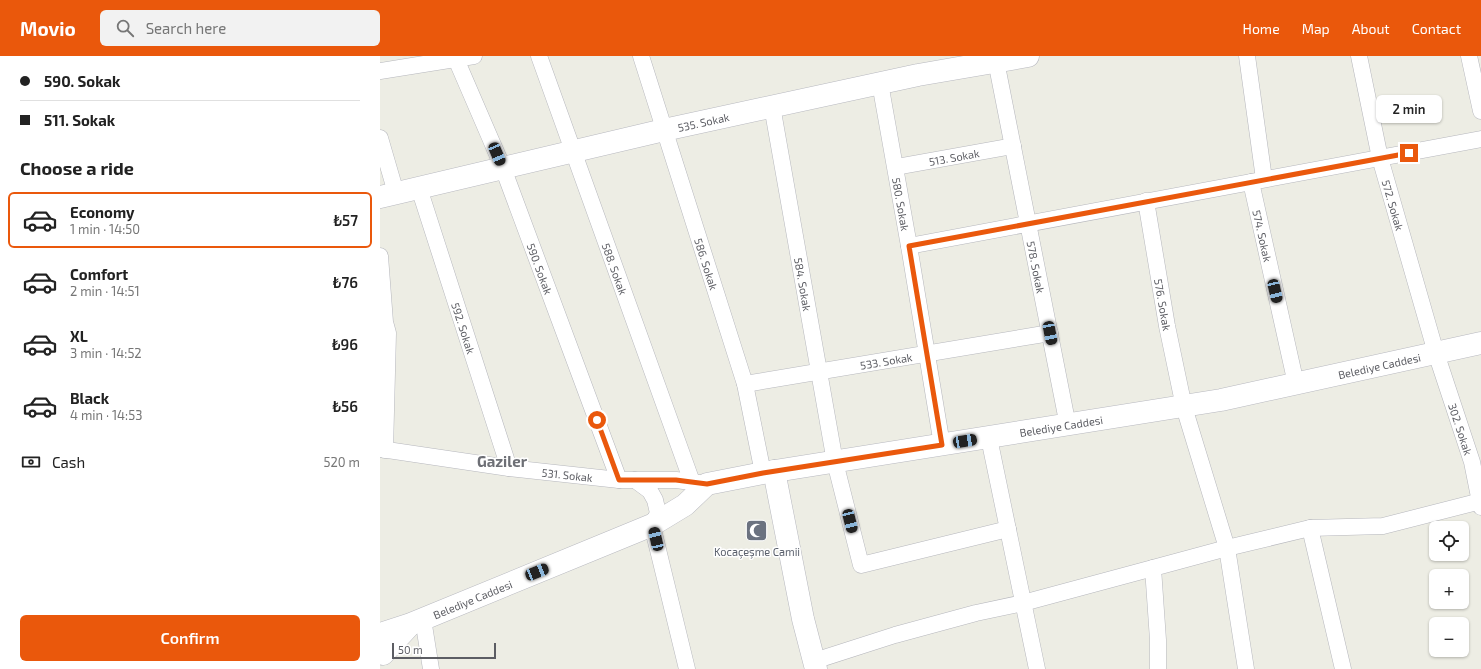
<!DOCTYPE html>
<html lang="en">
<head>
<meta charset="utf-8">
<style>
  :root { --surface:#fff; --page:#f2f2f2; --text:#222; --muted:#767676; --line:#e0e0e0; --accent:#ea580c }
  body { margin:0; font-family:"Exo 2",sans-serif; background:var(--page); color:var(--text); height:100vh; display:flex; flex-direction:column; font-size:15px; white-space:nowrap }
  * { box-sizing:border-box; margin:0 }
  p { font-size:13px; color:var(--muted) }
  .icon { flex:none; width:22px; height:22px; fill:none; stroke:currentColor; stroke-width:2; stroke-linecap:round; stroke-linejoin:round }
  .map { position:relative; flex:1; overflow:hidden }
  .panel { display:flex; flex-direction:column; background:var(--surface); width:380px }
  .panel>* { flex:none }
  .top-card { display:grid; align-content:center; height:88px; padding:0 20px; background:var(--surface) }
  .buttons { position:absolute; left:1049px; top:465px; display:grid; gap:8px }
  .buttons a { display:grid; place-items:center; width:40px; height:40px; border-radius:6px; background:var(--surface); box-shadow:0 1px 3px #0004; font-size:20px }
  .scale { position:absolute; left:12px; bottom:10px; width:104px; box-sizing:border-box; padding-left:4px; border:2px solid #5c5d63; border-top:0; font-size:11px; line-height:14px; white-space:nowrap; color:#5c5d63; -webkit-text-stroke:3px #fff; paint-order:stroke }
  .end { position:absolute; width:18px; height:18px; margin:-9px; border:5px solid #ea580c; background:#fff; box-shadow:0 0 0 2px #fff }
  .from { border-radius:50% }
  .bubble { position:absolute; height:28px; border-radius:6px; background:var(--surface); box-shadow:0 1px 3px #0004; font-size:13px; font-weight:600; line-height:28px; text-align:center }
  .car { position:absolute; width:12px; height:24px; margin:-12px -6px; border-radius:5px; box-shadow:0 0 3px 1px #0007; background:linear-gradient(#222 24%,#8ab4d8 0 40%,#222 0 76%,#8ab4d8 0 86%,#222 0) }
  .top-card b { display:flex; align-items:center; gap:14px; height:38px; font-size:15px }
  .top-card b+b { border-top:1px solid var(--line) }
  .top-card i { width:10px; height:10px; background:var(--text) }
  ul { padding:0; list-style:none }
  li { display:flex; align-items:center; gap:12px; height:56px; margin:0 8px 6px; padding:0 12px; border:2px solid transparent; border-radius:6px }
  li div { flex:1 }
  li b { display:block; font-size:15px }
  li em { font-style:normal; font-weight:600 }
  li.active { border-color:var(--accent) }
  li>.icon { width:36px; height:36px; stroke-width:1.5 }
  h2 { padding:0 20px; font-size:18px; line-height:48px }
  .pay { display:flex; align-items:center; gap:10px; height:44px; padding:0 20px; font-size:15px }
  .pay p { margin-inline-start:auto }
  .action { display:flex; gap:8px; margin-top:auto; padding:8px 20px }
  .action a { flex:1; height:46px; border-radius:6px; background:var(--accent); color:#fff; font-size:16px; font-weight:600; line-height:46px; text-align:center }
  header { display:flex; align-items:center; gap:24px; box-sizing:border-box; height:56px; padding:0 20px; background:var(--accent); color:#fff }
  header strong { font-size:19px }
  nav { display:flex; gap:22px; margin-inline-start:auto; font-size:14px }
  .search { width:280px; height:36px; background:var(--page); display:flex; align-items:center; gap:10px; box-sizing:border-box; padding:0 14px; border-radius:6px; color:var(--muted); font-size:15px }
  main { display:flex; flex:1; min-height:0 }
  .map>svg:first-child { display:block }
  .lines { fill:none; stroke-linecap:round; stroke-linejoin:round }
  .street-casing { stroke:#b6b7bd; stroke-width:17 }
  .secondary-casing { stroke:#b7b8bf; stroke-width:23 }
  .street { stroke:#fff; stroke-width:16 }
  .secondary { stroke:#fff; stroke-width:22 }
  .route { stroke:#ea580c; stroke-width:5 }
  .labels { text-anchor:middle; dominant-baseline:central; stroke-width:3; stroke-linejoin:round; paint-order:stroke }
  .street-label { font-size:11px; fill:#5c5d63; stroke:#fff }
  .worship-label { font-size:11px; fill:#5b616d; stroke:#fff }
  .district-label { font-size:15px; font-weight:bold; fill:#6d6f75; stroke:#fff }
</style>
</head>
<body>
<header>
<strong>Movio</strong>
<div class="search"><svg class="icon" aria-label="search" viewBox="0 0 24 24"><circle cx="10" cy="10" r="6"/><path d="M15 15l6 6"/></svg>Search here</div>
<nav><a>Home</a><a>Map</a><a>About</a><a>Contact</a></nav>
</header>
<main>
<section class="panel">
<div class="top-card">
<b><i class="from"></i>590. Sokak</b>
<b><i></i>511. Sokak</b>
</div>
<h2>Choose a ride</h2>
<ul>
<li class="active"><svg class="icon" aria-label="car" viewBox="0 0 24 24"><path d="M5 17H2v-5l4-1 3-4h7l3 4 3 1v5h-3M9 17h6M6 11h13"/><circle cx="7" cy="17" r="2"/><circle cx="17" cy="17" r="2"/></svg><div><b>Economy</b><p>1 min · 14:50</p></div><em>₺57</em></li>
<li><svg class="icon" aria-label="car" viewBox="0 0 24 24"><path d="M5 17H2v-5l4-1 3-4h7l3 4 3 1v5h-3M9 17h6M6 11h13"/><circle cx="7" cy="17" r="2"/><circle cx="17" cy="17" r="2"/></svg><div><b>Comfort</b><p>2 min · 14:51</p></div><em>₺76</em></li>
<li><svg class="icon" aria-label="car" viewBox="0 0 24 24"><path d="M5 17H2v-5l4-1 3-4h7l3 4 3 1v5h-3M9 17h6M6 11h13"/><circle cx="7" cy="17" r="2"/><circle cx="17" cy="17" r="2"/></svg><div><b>XL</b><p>3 min · 14:52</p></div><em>₺96</em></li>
<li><svg class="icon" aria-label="car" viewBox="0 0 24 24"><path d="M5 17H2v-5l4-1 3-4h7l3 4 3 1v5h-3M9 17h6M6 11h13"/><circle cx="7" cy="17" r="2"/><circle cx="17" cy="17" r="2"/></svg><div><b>Black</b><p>4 min · 14:53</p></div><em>₺56</em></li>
</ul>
<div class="pay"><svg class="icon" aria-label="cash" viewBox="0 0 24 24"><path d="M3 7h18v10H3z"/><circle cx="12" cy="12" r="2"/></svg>Cash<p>520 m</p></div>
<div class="action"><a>Confirm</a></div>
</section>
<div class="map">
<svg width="1101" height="613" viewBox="0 0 1101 613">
  <rect width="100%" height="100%" fill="#edede4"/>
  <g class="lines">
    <defs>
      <g id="street">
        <path id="s1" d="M159,0L312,426"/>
        <path id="s2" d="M261,0L365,328L383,417"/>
        <path d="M867,0L884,123"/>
        <path id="s3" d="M979,0L1000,102L1056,297L1092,406L1101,451"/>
        <path d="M1089,0L1101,55"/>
        <path id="s4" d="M76,3L123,112L239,424"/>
        <path id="s5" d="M616,5L688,370"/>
        <path d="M0,15L94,0"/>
        <path id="s6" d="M500,27L529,190L562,389"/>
        <path id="s7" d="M392,50L455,406L481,509L628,473"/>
        <path d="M0,82L16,137"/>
        <path id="s8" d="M516,111L633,90"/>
        <path id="s9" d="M871,126L916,328"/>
        <path id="s10" d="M39,132L129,412"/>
        <path id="s11" d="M766,145L787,270L804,351L847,492L866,613"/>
        <path d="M529,190L1101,83"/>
        <path d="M0,200L5,266L8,277L5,394"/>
        <path id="s12" d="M365,328L670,277"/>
        <path d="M609,382L657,613"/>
        <path id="s13" d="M0,393L129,412L239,424H296L319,427"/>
        <path d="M255,424L270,435L275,444L278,457L272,469L307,613"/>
        <path d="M930,472L963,613"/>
        <path d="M43,563L51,613"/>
        <path d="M434,605L515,579L596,557L643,547L773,512"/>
        <path d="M778,613V584L773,512L847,492L930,472L1003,470L1101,445"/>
      </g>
      <g id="secondary">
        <path id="s14" d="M0,141L284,74L538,19L648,0"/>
        <path d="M394,415L423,563L436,613"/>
        <path id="s15" d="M0,578L31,568L272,469L305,449L327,428L383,417L841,344L1101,287"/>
        <path d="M3,598L29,570"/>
      </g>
    </defs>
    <use href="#street" class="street-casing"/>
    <use href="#secondary" class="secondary-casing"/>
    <use href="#street" class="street"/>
    <use href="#secondary" class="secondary"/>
  </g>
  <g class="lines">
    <path class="route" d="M217,364L239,424H296L327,428L383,417L562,389L529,190L1029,97"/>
  </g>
  <defs>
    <symbol id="mosque-square" viewBox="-11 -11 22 22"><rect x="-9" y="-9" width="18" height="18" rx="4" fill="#6b7280" stroke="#fff"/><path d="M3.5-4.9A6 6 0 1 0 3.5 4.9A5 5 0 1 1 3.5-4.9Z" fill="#fff"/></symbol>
  </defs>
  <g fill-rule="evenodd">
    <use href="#mosque-square" x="364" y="462" width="25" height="25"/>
  </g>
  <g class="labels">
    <g class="street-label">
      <text stroke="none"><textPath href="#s14" startOffset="332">535. Sokak</textPath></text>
      <text stroke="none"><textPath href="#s8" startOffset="59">513. Sokak</textPath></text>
      <text stroke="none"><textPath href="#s6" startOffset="123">580. Sokak</textPath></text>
      <text stroke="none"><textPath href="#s3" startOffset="153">572. Sokak</textPath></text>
      <text stroke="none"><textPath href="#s9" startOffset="55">574. Sokak</textPath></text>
      <text stroke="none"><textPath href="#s2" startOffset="218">586. Sokak</textPath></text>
      <text stroke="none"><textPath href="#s5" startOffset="210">578. Sokak</textPath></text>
      <text stroke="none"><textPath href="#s4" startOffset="226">590. Sokak</textPath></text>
      <text stroke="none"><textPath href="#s1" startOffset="226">588. Sokak</textPath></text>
      <text stroke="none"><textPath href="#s7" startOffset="181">584. Sokak</textPath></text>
      <text stroke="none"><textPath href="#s11" startOffset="105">576. Sokak</textPath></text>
      <text stroke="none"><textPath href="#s10" startOffset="147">592. Sokak</textPath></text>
      <text stroke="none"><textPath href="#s12" startOffset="143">533. Sokak</textPath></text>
      <text stroke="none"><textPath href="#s15" startOffset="1045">Belediye Caddesi</textPath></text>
      <text stroke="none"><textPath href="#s15" startOffset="721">Belediye Caddesi</textPath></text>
      <text stroke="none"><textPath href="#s3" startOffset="387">302. Sokak</textPath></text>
      <text stroke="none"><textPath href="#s13" startOffset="189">531. Sokak</textPath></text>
      <text stroke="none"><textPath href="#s15" startOffset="99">Belediye Caddesi</textPath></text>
    </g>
    <g class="worship-label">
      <text x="377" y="495">Kocaçeşme Camii</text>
    </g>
    <g class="district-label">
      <text x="122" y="405">Gaziler</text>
    </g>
  </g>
</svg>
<div class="buttons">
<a><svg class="icon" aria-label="locate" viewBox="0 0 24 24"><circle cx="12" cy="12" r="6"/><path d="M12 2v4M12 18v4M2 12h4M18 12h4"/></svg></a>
<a>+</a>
<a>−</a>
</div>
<div class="scale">50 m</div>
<i class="end from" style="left:217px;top:364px"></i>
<i class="end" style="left:1029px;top:97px"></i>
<div class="bubble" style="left:996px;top:39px;width:66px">2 min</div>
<i class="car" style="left:117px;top:98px;rotate:157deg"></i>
<i class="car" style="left:895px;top:235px;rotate:167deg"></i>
<i class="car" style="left:670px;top:277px;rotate:169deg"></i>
<i class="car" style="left:585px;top:385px;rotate:81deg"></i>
<i class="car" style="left:470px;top:465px;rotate:166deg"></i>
<i class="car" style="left:276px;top:483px;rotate:347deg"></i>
<i class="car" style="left:157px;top:516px;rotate:68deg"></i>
</div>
</main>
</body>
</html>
